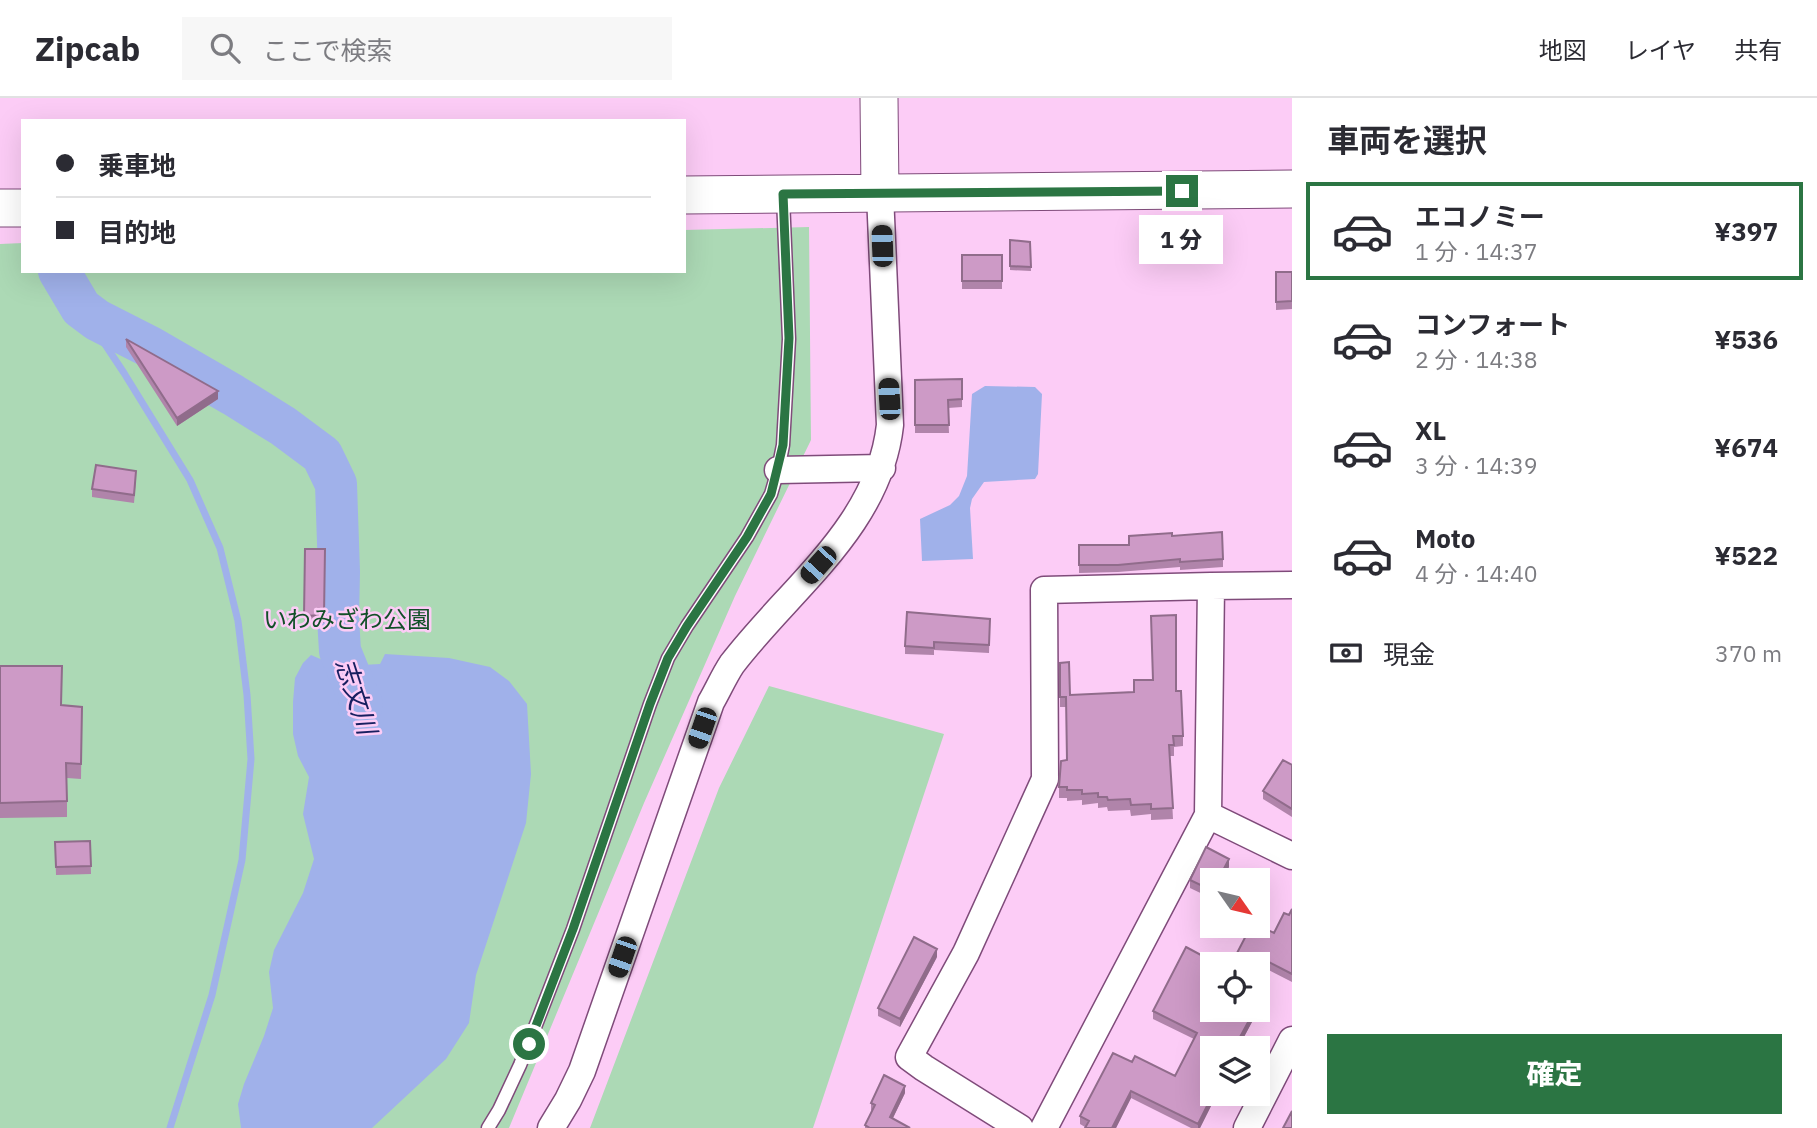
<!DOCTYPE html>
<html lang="ja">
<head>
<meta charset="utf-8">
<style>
  :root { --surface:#fff; --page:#f7f7f7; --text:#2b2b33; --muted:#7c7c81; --line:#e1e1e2; --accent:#2b7543 }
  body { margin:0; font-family:"IBM Plex Sans","Noto Sans JP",sans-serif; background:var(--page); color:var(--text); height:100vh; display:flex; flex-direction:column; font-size:26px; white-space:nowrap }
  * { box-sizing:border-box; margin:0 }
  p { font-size:23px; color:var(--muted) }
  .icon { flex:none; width:38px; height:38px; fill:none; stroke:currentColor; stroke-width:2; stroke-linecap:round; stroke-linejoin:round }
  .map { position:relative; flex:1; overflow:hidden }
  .drawer { display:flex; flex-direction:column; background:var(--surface); width:525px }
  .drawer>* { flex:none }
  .hud { position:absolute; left:21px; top:21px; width:665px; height:154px; border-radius:0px; box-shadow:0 7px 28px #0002; display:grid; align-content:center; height:154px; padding:0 35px; background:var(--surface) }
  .needle { width:46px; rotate:124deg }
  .fabs { position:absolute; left:1200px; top:770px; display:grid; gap:14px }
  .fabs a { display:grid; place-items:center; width:70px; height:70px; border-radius:0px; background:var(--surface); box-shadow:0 7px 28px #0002; font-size:35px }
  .end { position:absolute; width:32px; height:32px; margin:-16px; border:9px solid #2b7543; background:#fff; box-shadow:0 0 0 4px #fff }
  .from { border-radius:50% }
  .bubble { position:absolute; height:49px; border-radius:0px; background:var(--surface); box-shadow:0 7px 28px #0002; font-size:23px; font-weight:800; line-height:49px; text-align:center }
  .car { position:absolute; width:21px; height:42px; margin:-21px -10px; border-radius:9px; box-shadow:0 0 5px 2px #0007; background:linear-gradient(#222 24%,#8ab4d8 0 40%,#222 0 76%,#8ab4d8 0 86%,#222 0) }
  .hud b { display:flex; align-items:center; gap:24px; height:66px; font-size:26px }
  .hud b+b { border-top:2px solid var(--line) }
  .hud i { width:18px; height:18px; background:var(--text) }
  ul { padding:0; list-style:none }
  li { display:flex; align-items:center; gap:21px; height:98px; margin:0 14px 10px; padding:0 21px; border:4px solid transparent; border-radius:0px }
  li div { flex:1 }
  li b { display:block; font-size:26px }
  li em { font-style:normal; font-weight:800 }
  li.active { border-color:var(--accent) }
  li>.icon { width:63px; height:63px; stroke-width:1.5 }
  h2 { padding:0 35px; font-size:32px; line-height:84px }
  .pay { display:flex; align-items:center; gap:18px; height:77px; padding:0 35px; font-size:26px }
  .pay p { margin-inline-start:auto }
  .action { display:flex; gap:14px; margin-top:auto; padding:14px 35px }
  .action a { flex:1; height:80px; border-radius:0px; background:var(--accent); color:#fff; font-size:28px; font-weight:800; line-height:80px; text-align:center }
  header { display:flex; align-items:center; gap:42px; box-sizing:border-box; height:98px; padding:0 35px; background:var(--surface); border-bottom:2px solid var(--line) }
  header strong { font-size:33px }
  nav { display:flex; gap:38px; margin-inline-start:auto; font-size:24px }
  .search { width:490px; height:63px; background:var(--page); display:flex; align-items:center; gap:18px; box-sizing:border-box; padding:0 24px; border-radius:0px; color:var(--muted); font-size:26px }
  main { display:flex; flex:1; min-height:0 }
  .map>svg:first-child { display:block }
  .green { fill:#acd9b5 }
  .water { fill:#a0b1ea }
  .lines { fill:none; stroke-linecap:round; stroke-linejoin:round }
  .stream { stroke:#a0b1ea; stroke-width:7 }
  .river { stroke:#a0b1ea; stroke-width:42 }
  .lane-casing { stroke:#7f4b7a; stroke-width:15 }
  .street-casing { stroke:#7f4b7a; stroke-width:29 }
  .secondary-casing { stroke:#7f4b7a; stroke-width:39 }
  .lane { stroke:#fff; stroke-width:12 }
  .street { stroke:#fff; stroke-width:26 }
  .secondary { stroke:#fff; stroke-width:37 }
  .wall { fill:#b084aa }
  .shaded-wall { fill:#906c8b }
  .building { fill:#cd9ac6; stroke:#906c8b; stroke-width:2 }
  .route { stroke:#2b7543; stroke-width:9 }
  .labels { text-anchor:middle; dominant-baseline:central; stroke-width:5; stroke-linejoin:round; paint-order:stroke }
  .park-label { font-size:24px; fill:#125028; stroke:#fcccf6 }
  .water-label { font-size:26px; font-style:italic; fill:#171f60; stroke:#fcccf6 }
</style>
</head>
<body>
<header>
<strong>Zipcab</strong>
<div class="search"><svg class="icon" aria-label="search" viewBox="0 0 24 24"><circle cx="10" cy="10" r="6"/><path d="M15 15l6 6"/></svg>ここで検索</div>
<nav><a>地図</a><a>レイヤ</a><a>共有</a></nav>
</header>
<main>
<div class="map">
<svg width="1292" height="1030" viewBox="0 0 1292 1030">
  <rect width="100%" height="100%" fill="#fcccf6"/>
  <path class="green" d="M809,129L811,342L735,498L644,705L509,1030H0V146L23,145V173H684V132Z
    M769,588L944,636L813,1030H590L719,690Z"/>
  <path class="water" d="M985,288L1035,289L1042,296L1038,376L1035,381L984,384L972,401L970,410L973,461L922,463L920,421L950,407L959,398L967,378L972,296Z
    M328,549L358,558L362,567L380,566L385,556L449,560L490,569L509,583L527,606L531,676L526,725L476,877L469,925L446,961L372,1030H241L238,1006L244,986L264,938L273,910L269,874L274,852L303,795L314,761L303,716L309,679L298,658L293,636V604L295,580L303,565L311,557L325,563Z"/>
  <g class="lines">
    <path class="stream" d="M81,210L124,275L190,382L220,450L238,523L247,597L251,661L242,762L212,897L170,1030"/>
    <path class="river" d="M59,173L81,210L97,222L150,249L233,297L283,328L322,357L336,386L339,474L338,520L340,553L362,607"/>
    <defs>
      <path id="lane" d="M488,1030L499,1012L520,967L537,924L573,831L650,606L668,560L687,528L747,439L771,396L778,372L783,347L789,241L783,100"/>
      <path id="street" d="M778,372L882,370
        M1208,717L1292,758
        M551,1030L568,1002L582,973L711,604C718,592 724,578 732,566C790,490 879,428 890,327L880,96
        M1020,1030L924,970L909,959L966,855L1045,681L1044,492L1211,488
        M1044,1030L1208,717L1211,488L1292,487
        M1247,1030L1292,942"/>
      <path id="secondary" d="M879,0L880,96
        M684,97L1292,91
        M0,110H23"/>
    </defs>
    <use href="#lane" class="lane-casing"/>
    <use href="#street" class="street-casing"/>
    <use href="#secondary" class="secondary-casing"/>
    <use href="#lane" class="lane"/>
    <use href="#street" class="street"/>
    <use href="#secondary" class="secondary"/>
  </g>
  <path class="wall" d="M1010,142L1030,144L1031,173L1010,172Z
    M962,157H1002V191H962Z
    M1276,174H1292V211L1276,212Z
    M126,241L218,301L177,328L126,249Z
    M962,281V309L948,310L949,335H915V282Z
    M136,381L134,405L92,399V391Z
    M1129,438H1172L1223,461V469L1180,472V469L1118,474L1079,475V447H1129Z
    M305,451H325L324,525H304Z
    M990,521L989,555L934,552V557L905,556V548Z
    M1060,565L1070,597L1176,593L1183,638V648L1174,649V658H1170L1173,721L1151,722V716L1131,718L1130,712L1108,713L1107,709L1098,710V705L1082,707V702L1067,703V700H1059V689L1067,662L1066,609H1060Z
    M0,568L62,607L82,609L81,681L67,680V719L0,720Z
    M1292,667V719L1263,701V693Z
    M90,743L91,776L56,777L55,744Z
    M1229,769L1222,782H1213V801L1190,790V782Z
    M1292,811V884L1261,868L1258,875V866H1238L1236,865V857L1274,835L1289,817Z
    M1186,849L1216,865V866H1213V879L1206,892L1213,895V912H1243L1252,917V924L1238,950H1213V996H1217L1200,1030H1191L1131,1000L1116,1030H1085V1029L1080,1026V1018L1113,955L1132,964L1135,958L1175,978L1194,941L1153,921V913Z
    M937,859L900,929L878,918V910Z
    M905,995L893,1020L910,1030H865V1027L872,1013L871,1012V1005Z"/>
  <path class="shaded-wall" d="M218,293V301L177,328V320Z
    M1229,761V769L1222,782H1218Z
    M937,851V859L900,929V921Z
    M1261,860V868L1258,875V867Z
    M1213,871V879L1203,898V890Z
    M1252,917V924L1238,950H1234Z
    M905,988V995L890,1026V1019Z
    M1131,993V1000L1116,1030H1112Z
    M1213,996H1217L1200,1030H1198V1026Z"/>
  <path class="building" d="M1010,142L1030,144L1031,169L1010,168Z
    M962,157H1002V183H962Z
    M1276,174H1292V203L1276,204Z
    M126,241L218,293L177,320Z
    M962,281V301L948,302L949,327H915V282Z
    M96,367L136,373L134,397L92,391Z
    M1222,434L1223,461L1180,464V461L1118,467H1079V447H1129V438L1172,435V438Z
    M305,451H325L324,517L304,518Z
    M907,514L990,521L989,547L934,544V550L905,548Z
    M1176,517V593H1181L1183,638H1173L1174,647H1169L1173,710L1151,711V706L1131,707L1130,701L1108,702L1107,699H1098V695L1082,696V692H1067V689H1059L1061,663L1067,662L1066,599H1060V565L1069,564L1070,597L1134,594V582H1153L1151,518Z
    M0,568H62L61,607L82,609L81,666L66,665L67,703L0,705Z
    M1283,662L1292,667V711L1263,693Z
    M90,743L91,768L56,769L55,744Z
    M1206,749L1229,761L1218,782H1213V793L1190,782Z
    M1292,811V876L1261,860L1258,867L1236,857L1251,828L1258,827L1274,835L1284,815L1289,817Z
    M914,839L937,851L900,921L878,910Z
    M1186,849L1216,865L1215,866H1213V871L1203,890L1213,895V912H1243L1252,917L1234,950H1213V996L1198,1026L1131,993L1112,1030H1085L1089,1023L1080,1018L1113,955L1132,964L1135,958L1175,978L1197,935L1153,913Z
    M884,977L905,988L890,1019L910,1030H870L865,1027L875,1007L871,1005Z
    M1292,1013V1030H1283Z"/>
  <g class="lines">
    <path class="route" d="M529,946L573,831L650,606L668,560L687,528L747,439L771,396L783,347L789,240L783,96L1182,93"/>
  </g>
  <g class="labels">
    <g class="park-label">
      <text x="347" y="521">いわみざわ公園</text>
    </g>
    <g class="water-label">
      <text transform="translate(357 598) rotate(72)">志文川</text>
    </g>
  </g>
</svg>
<div class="fabs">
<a><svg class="needle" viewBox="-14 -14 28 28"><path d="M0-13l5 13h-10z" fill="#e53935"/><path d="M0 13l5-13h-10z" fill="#7c7c81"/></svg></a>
<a><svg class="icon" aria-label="locate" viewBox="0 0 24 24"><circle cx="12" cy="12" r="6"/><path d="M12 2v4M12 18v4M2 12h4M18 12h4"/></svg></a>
<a><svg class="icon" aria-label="layers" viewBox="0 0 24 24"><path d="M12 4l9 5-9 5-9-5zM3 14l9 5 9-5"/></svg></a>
</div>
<i class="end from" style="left:529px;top:946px"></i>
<i class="end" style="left:1182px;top:93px"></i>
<div class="bubble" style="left:1139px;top:117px;width:84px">1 分</div>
<i class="car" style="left:882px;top:148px;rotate:358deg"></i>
<i class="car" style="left:889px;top:301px;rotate:357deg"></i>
<i class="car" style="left:818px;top:467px;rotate:222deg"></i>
<i class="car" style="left:702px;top:630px;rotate:199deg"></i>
<i class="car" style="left:622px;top:859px;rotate:199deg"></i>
<div class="hud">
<b><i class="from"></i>乗車地</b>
<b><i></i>目的地</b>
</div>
</div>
<section class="drawer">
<h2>車両を選択</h2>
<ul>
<li class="active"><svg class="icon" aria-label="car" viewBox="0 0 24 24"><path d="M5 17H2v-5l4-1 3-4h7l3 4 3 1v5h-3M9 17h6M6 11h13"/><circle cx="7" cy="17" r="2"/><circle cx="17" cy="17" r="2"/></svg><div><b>エコノミー</b><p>1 分 · 14:37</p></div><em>¥397</em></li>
<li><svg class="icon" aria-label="car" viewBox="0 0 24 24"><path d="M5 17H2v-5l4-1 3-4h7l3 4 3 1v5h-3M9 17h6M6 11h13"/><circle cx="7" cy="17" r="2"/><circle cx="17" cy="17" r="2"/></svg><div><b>コンフォート</b><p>2 分 · 14:38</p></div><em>¥536</em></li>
<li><svg class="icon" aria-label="car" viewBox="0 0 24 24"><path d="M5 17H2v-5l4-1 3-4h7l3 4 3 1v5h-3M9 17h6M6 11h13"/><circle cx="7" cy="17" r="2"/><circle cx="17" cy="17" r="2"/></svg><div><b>XL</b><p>3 分 · 14:39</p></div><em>¥674</em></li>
<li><svg class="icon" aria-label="car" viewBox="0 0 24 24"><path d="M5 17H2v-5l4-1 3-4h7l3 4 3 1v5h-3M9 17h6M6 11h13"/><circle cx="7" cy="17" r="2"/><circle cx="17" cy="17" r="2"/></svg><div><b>Moto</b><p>4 分 · 14:40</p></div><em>¥522</em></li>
</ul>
<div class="pay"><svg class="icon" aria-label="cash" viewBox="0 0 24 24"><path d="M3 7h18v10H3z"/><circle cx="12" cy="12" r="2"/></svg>現金<p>370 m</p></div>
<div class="action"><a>確定</a></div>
</section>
</main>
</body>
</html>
